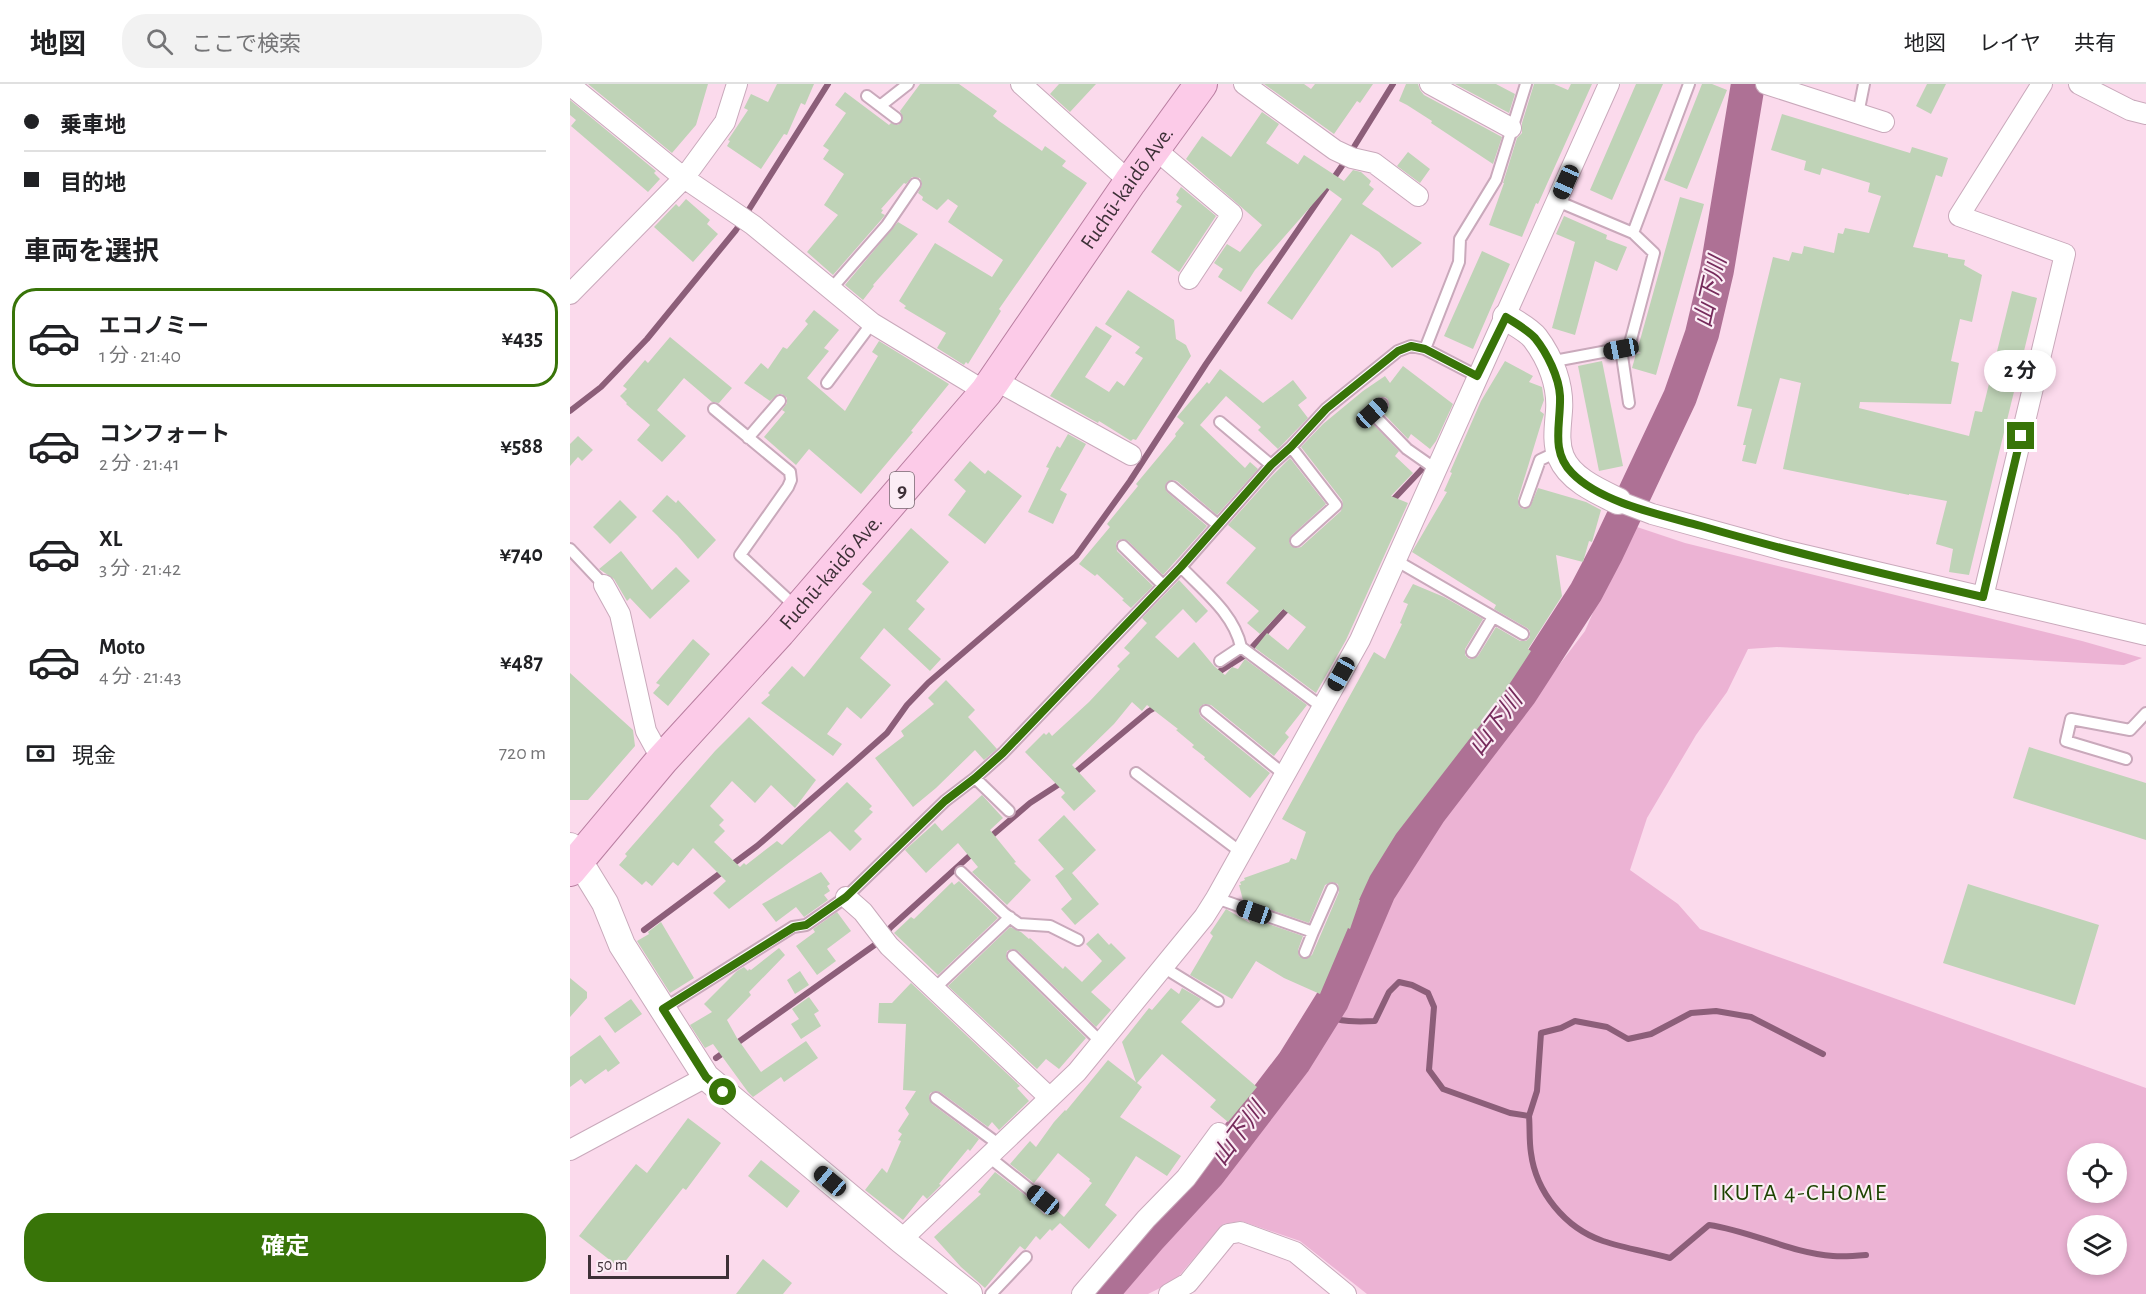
<!DOCTYPE html>
<html lang="ja">
<head>
<meta charset="utf-8">
<style>
  :root { --surface:#fff; --page:#f2f2f2; --text:#202124; --muted:#757577; --line:#e0e0e0; --accent:#387408 }
  body { margin:0; font-family:"Alegreya Sans","Noto Sans JP",sans-serif; background:var(--page); color:var(--text); height:100vh; display:flex; flex-direction:column; font-size:22px; white-space:nowrap }
  * { box-sizing:border-box; margin:0 }
  p { font-size:20px; color:var(--muted) }
  .icon { flex:none; width:33px; height:33px; fill:none; stroke:currentColor; stroke-width:2; stroke-linecap:round; stroke-linejoin:round }
  .map { position:relative; flex:1; overflow:hidden }
  .drawer { display:flex; flex-direction:column; background:var(--surface); width:570px }
  .drawer>* { flex:none }
  .guide { display:grid; align-content:center; height:132px; padding:0 24px; background:var(--surface) }
  .controls { position:absolute; left:1497px; top:1059px; display:grid; gap:12px }
  .controls a { display:grid; place-items:center; width:60px; height:60px; border-radius:50%; background:var(--surface); box-shadow:0 3px 9px #0003; font-size:30px }
  .scale { position:absolute; left:18px; bottom:15px; width:141px; box-sizing:border-box; padding-left:6px; border:3px solid #3d3037; border-top:0; font-size:16px; line-height:21px; white-space:nowrap; color:#3d3037; -webkit-text-stroke:4px #fbedf5; paint-order:stroke }
  .end { position:absolute; width:27px; height:27px; margin:-14px; border:8px solid #387408; background:#fff; box-shadow:0 0 0 3px #fff }
  .from { border-radius:50% }
  .bubble { position:absolute; height:42px; border-radius:21px; background:var(--surface); box-shadow:0 3px 9px #0003; font-size:20px; font-weight:700; line-height:42px; text-align:center }
  .car { position:absolute; width:18px; height:36px; margin:-18px -9px; border-radius:8px; box-shadow:0 0 4px 2px #0007; background:linear-gradient(#222 24%,#8ab4d8 0 40%,#222 0 76%,#8ab4d8 0 86%,#222 0) }
  .guide b { display:flex; align-items:center; gap:21px; height:57px; font-size:22px }
  .guide b+b { border-top:2px solid var(--line) }
  .guide i { width:15px; height:15px; background:var(--text) }
  ul { padding:0; list-style:none }
  li { display:flex; align-items:center; gap:18px; height:99px; margin:0 12px 9px; padding:0 12px; border:3px solid transparent; border-radius:24px }
  li div { flex:1 }
  li b { display:block; font-size:22px }
  li em { font-style:normal; font-weight:700 }
  li.on { border-color:var(--accent) }
  li>.icon { width:54px; height:54px; stroke-width:1.5 }
  h2 { padding:0 24px; font-size:27px; line-height:72px }
  .pay { display:flex; align-items:center; gap:15px; height:66px; padding:0 24px; font-size:22px }
  .pay p { margin-inline-start:auto }
  .button { display:flex; gap:12px; margin-top:auto; padding:12px 24px }
  .button a { flex:1; height:69px; border-radius:24px; background:var(--accent); color:#fff; font-size:24px; font-weight:700; line-height:69px; text-align:center }
  header { display:flex; align-items:center; gap:36px; box-sizing:border-box; height:84px; padding:0 30px; background:var(--surface); border-bottom:2px solid var(--line) }
  header strong { font-size:28px }
  nav { display:flex; gap:33px; margin-inline-start:auto; font-size:21px }
  .search { width:420px; height:54px; background:var(--page); display:flex; align-items:center; gap:15px; box-sizing:border-box; padding:0 21px; border-radius:24px; color:var(--muted); font-size:22px }
  main { display:flex; flex:1; min-height:0 }
  .map>svg:first-child { display:block }
  .green { fill:#ecb3d4; fill-rule:evenodd }
  .lines { fill:none; stroke-linecap:round; stroke-linejoin:round }
  .stream { stroke:#8c5e79; stroke-width:6 }
  .river { stroke:#ae7195; stroke-width:34 }
  .building { fill:#bfd3b7 }
  .service-casing { stroke:#c9a9bb; stroke-width:14 }
  .minor-casing { stroke:#c9a9bb; stroke-width:22 }
  .tertiary-casing { stroke:#c9a9bb; stroke-width:28 }
  .primary-casing { stroke:#b87ea0; stroke-width:34 }
  .service { stroke:#fff; stroke-width:10 }
  .minor { stroke:#fff; stroke-width:20 }
  .tertiary { stroke:#fff; stroke-width:26 }
  .primary { stroke:#fccbe8; stroke-width:32 }
  .route { stroke:#387408; stroke-width:8 }
  .labels { text-anchor:middle; dominant-baseline:central; stroke-width:4.5; stroke-linejoin:round; paint-order:stroke }
  .shield { fill:#fbedf5; stroke:#766970; stroke-width:1.5 }
  .shield-label { font-size:21px; font-weight:bold; fill:#3d3037 }
  .street-label { font-size:22px; fill:#3d3037; stroke:#fbedf5 }
  .water-label { font-size:24px; font-style:italic; fill:#752a5b; stroke:#fbedf5 }
  .neighbourhood-label { font-size:24px; letter-spacing:1.5px; fill:#1d4301; stroke:#fbedf5 }
</style>
</head>
<body>
<header>
<strong>地図</strong>
<div class="search"><svg class="icon" aria-label="search" viewBox="0 0 24 24"><circle cx="10" cy="10" r="6"/><path d="M15 15l6 6"/></svg>ここで検索</div>
<nav><a>地図</a><a>レイヤ</a><a>共有</a></nav>
</header>
<main>
<section class="drawer">
<div class="guide">
<b><i class="from"></i>乗車地</b>
<b><i></i>目的地</b>
</div>
<h2>車両を選択</h2>
<ul>
<li class="on"><svg class="icon" aria-label="car" viewBox="0 0 24 24"><path d="M5 17H2v-5l4-1 3-4h7l3 4 3 1v5h-3M9 17h6M6 11h13"/><circle cx="7" cy="17" r="2"/><circle cx="17" cy="17" r="2"/></svg><div><b>エコノミー</b><p>1 分 · 21:40</p></div><em>¥435</em></li>
<li><svg class="icon" aria-label="car" viewBox="0 0 24 24"><path d="M5 17H2v-5l4-1 3-4h7l3 4 3 1v5h-3M9 17h6M6 11h13"/><circle cx="7" cy="17" r="2"/><circle cx="17" cy="17" r="2"/></svg><div><b>コンフォート</b><p>2 分 · 21:41</p></div><em>¥588</em></li>
<li><svg class="icon" aria-label="car" viewBox="0 0 24 24"><path d="M5 17H2v-5l4-1 3-4h7l3 4 3 1v5h-3M9 17h6M6 11h13"/><circle cx="7" cy="17" r="2"/><circle cx="17" cy="17" r="2"/></svg><div><b>XL</b><p>3 分 · 21:42</p></div><em>¥740</em></li>
<li><svg class="icon" aria-label="car" viewBox="0 0 24 24"><path d="M5 17H2v-5l4-1 3-4h7l3 4 3 1v5h-3M9 17h6M6 11h13"/><circle cx="7" cy="17" r="2"/><circle cx="17" cy="17" r="2"/></svg><div><b>Moto</b><p>4 分 · 21:43</p></div><em>¥487</em></li>
</ul>
<div class="pay"><svg class="icon" aria-label="cash" viewBox="0 0 24 24"><path d="M3 7h18v10H3z"/><circle cx="12" cy="12" r="2"/></svg>現金<p>720 m</p></div>
<div class="button"><a>確定</a></div>
</section>
<div class="map">
<svg width="1576" height="1210" viewBox="0 0 1576 1210">
  <rect width="100%" height="100%" fill="#fbdaec"/>
  <path class="green" d="M1061,441L1115,459L1512,557L1572,574L1554,581L1207,563L1178,565L1157,608L1126,651L1077,734L1060,786L1108,820L1130,845L1576,1004V1210H797L730,1157L671,1137L653,1140L608,1193L590,1204L578,1210H541L646,1095L730,983L754,945L769,915L784,874L815,813L873,734L1015,547ZM1508,1070H1546V1108H1508ZM1508,1142H1546V1180H1508Z"/>
  <g class="lines">
    <path class="stream" d="M0,327L31,303L77,255L166,146L258,0
      M821,418L853,384
      M644,591L674,572L720,522
      M502,691L579,627L588,622
      M419,754L460,719L494,697
      M74,846L187,762L282,680L317,649L337,621L358,599L506,472L560,397L636,280L774,79L823,0
      M754,931C770,938 787,938 805,937L819,908L829,898L842,901L858,909L864,923L859,986L873,1005L940,1029L959,1032L967,1007L971,949L991,944L1005,937L1037,943L1058,955L1081,950L1121,929L1146,927L1181,933L1253,970
      M146,974L306,860L321,843L405,767
      M959,1032C960,1044 959,1057 961,1069C966,1108 995,1144 1033,1157C1054,1164 1078,1168 1100,1174L1139,1141C1181,1147 1221,1169 1263,1172C1274,1173 1285,1172 1296,1171"/>
    <path class="river" d="M531,1210L580,1153L639,1089L724,978L762,917L809,807L859,729L950,610L1016,508L1037,468L1110,313L1132,250L1147,186L1178,0"/>
  </g>
  <path class="building" d="M18,0H138L126,41L102,69Z
    M207,0H244L235,21L231,19L217,51L214,50L191,85L157,62L160,57L158,56L178,26L174,24L181,10L198,18Z
    M350,0H389L427,27L423,32L429,37L472,67L475,62L496,77L492,82L517,99L429,225L431,227L398,280L396,278L394,281L367,264L376,249L334,224L336,222L329,217L365,159L422,193L433,176L378,138L388,122L378,115L367,126L352,116L353,113L348,109L352,101L350,94L342,93L336,100L334,99L311,125L313,126L311,129L315,131L311,136L263,191L237,168L268,131L254,121L274,90L253,75L259,66L253,62L276,29L265,21L275,8L319,41L321,39L328,41L333,34L330,27Z
    M489,0H526L500,28L480,10Z
    M694,0H734L741,5L745,0H803L790,19L787,17L764,50Z
    M836,0H848L850,6L854,11L932,53L923,80L861,39L862,37L837,21L829,17Z
    M885,0H926L945,10L939,29Z
    M964,0H984L998,6L1001,0H1022L968,120L966,119L952,153L919,141L934,99H933L947,54L952,49V39Z
    M1066,0H1093L1042,116L1020,106Z
    M1132,0H1142L1157,6L1117,105L1094,96Z
    M1357,0H1376L1361,30L1346,22Z
    M0,16L86,87L84,89L90,95L78,108L1,42L6,36L0,31Z
    M692,28L709,40L696,59L729,81L728,80L734,71L774,97L783,86L791,88L801,97L799,101L804,105L792,120L852,159L822,184L809,168L781,150L722,236L697,219L772,115L757,104L685,186L671,208L648,193L653,185L644,179L657,160L670,168L692,141L616,75L632,52L661,73Z
    M1212,30L1340,69L1342,63L1378,74L1372,93L1366,91L1343,163L1378,170V173L1395,176L1394,181L1412,191L1402,238L1390,235L1381,277L1389,279L1381,320L1290,318L1289,324L1399,352L1405,327L1412,328L1442,207L1467,214L1399,491L1379,488L1383,465L1366,460L1377,417L1339,410V411L1213,385L1231,299L1210,294L1186,380L1172,377L1176,361H1173L1182,325L1167,322L1203,173L1219,177L1222,168L1232,170L1234,162L1264,169L1268,149L1273,150L1275,144L1299,149L1311,112L1298,108L1300,99L1252,84L1250,91L1234,86L1236,77L1201,66Z
    M838,68L860,85L850,99L827,82Z
    M611,103L646,132L609,188L581,168L612,122L606,118L609,114L606,111Z
    M1110,113L1134,120L1086,291L1062,284L1066,270L1071,269L1067,267Z
    M116,115L140,136L137,140L148,150L123,178L84,143L106,120L109,123Z
    M994,132L1037,151L1036,155L1057,163L1047,187L1025,177L1005,251L982,244L1005,158L986,150Z
    M328,138L348,150L303,201L304,202L293,216L275,201Z
    M912,167L940,180L903,265L874,252Z
    M558,206L604,236L606,255L616,261L621,272L566,356L563,355L561,357L529,337L528,339L480,312L526,242L542,252L515,293L539,308L547,297L554,302L573,274L565,269L570,263L535,240Z
    M244,226L269,246L254,264L259,267L237,294L275,327L308,272L302,268L309,257L379,300L341,347L343,348L291,410L239,365L226,381L194,353L215,328L212,326L217,319V314L212,310H208L200,317L174,299L191,279L198,285L213,263L217,265L238,240L235,237Z
    M100,253L162,304L149,319L142,318L114,294L87,326L116,352L92,378L67,356L80,341L56,320L57,319L50,312L57,305L53,302L75,276L78,279Z
    M935,277L963,292L959,298L972,303L973,310L974,316L970,327L974,330L948,415L949,422L953,425L960,423L968,404L1016,418L1031,426L1022,458L1019,457L1013,478L986,471L992,512L958,565L961,567L925,622L826,750L800,792L789,816H790L780,845L778,844L750,910L714,894L686,877L662,915L620,891L643,852L640,849L656,825L680,839L678,833L733,852L728,866L729,872L735,875L742,871L769,808L768,800L762,798L755,801L739,839L673,816L669,801H671L670,798L675,796L674,794L719,778L721,774L726,776L736,748L712,735L804,568L815,575L832,540L830,539L838,520L833,518L843,500L874,513L913,535L895,565V571L899,575H902L908,572L926,543L950,557H956L960,553V547L957,544L924,525L926,521L842,468L877,408L874,407L882,389L880,388L911,317Z
    M1032,277L1053,382L1029,387L1008,282Z
    M833,282L883,320L866,357L860,365L841,350L838,355L813,329L819,322L818,315L815,313L807,314L795,326L797,334L829,367L825,372L843,389L821,412L838,419L776,556L746,609L685,564L697,549L718,566L736,543L713,525L690,550L677,539L689,527L656,499L686,464L658,441L702,392L720,374L756,420L721,452L719,458L721,462L727,464L731,463L771,427L773,420L772,416L731,363L753,340L793,307L815,292L820,299Z
    M650,285L693,319L723,296L737,314L728,321L738,334L708,365L688,346L691,343L656,312L630,341L675,384L680,378L688,385L647,431L607,397L603,396L597,398L595,402L597,408L637,442L593,491L558,457L552,455L547,457L546,461L547,467L583,502L561,524L552,516L554,515L527,490L525,492L509,480L540,443L537,440L568,402L566,400L606,352L605,350L614,339L607,333L637,298L639,300Z
    M498,350L516,360L490,406L497,410L483,440L458,428L479,384L476,383L487,362L490,364Z
    M8,352L23,366L12,377L8,373L0,382V360Z
    M400,377L415,390L418,386L452,412L415,460L378,431L396,407L384,396Z
    M97,411L106,419L108,416L146,456L128,475L107,451L82,427Z
    M50,416L67,433L40,460L23,443Z
    M341,444L379,478L346,517L355,525L338,545L371,575L360,587L314,544L290,574L321,601L291,635L277,623L257,650L272,660L263,672L191,619L200,611L198,609L222,582L234,593L302,508L292,500Z
    M51,467L82,506L106,483L120,497L80,535L60,514L57,517L44,495L29,485Z
    M609,496L638,527L626,539L613,525L585,553L608,574L624,558L644,582L655,591L662,583L668,585L675,575L737,621L715,649L719,653L704,672L641,621L634,620L630,623L629,629L631,633L700,689L680,714L634,675L635,673L622,663L624,661L606,646L608,645L577,621L572,627L562,618L544,640L502,681L526,707L504,727L491,713L495,709L455,668L474,649L476,651L479,648L482,652L519,618L550,585L547,582L560,569L554,564L577,539L572,534Z
    M123,555L140,570L98,622L83,609L90,601L86,599Z
    M0,589L63,646L65,662L18,716H0Z
    M376,596L405,626L398,633L427,665L414,676L405,666L366,704L343,723L305,674L334,652L331,647L364,620L358,614Z
    M179,633L246,696L225,724L201,701L185,719L162,697L140,722L154,736L149,741L155,747L144,758L170,783L174,779L176,781L207,757L212,761L277,698L302,722L299,725L303,728L284,747L292,755L280,767L260,747L159,825L143,809L156,797L123,764L108,782L103,778L82,802L76,797L72,801L49,781L57,772L55,770L145,667Z
    M1459,663L1576,699V756L1443,714Z
    M412,711L433,734L420,746L446,778L444,779L461,796L437,821L402,788L408,783L388,759L356,789L335,766L365,739L372,747Z
    M494,731L526,766L502,789L529,820L505,841L491,825L502,815L485,792L494,785L468,756Z
    M251,788L260,800L257,802L260,807L254,811L258,816L234,833L226,823L206,838L192,820Z
    M389,797L428,834L368,891L324,849L341,833L344,835L382,798L384,801Z
    M1398,800L1529,841L1505,921L1373,879Z
    M267,828L281,847L257,865L266,877L247,891L226,862L245,848L243,845Z
    M91,838L124,894L100,909L67,857L79,850L78,848Z
    M440,843L451,848L459,855L460,854L493,885L495,882L512,898L532,877L516,860L528,849L539,861L541,859L556,874L521,908L541,926L526,943L448,867L442,865L437,867L436,873L438,877L516,954L489,985L476,975L467,985L378,902Z
    M209,864L215,871L179,908L181,911L157,936L167,954L191,988L236,957L248,974L214,998L211,993L183,1013L178,1008L143,960L135,964L120,941L142,928L134,920L167,887L174,883L178,887L179,885L181,886Z
    M230,887L239,901L225,910L217,896Z
    M0,894L17,908V914L0,933Z
    M341,899L450,1002L447,1004L459,1017L429,1046L422,1038L418,1043L370,1008L366,1007L360,1009L359,1014L362,1020L409,1055L400,1067L398,1065L369,1100L371,1101L357,1115L353,1111L333,1136L295,1106L312,1084L317,1089L331,1057L328,1056L332,1050L328,1047L339,1030L335,1024L346,1007L333,1006L336,940L308,939L309,919H322Z
    M601,904L609,910L612,904L631,915L611,938L687,1003L658,1038L640,1023L646,1016L592,970L567,999L572,1003L550,1033L611,1072L597,1092L566,1072L535,1121L547,1131L519,1165L490,1139L482,1147L480,1145L470,1156L466,1152L455,1166L450,1162L415,1204L391,1183L364,1153L411,1110L408,1108L425,1088L454,1110L475,1131L483,1123L494,1133L522,1099L519,1097L520,1095L488,1069L464,1099L440,1080L460,1057L466,1063L484,1038L495,1026L496,1027L538,976L566,998L552,958L579,924L582,926Z
    M239,913L249,927L244,930L251,942L231,955L221,940L229,935L222,925Z
    M61,915L72,930L45,949L34,934Z
    M30,951L50,979L38,988L36,985L15,1000L11,995L0,1003V973Z
    M118,1034L151,1059L116,1106L113,1104L50,1184L9,1152L66,1080L77,1089Z
    M191,1076L230,1107L217,1124L178,1092Z
    M193,1175L222,1199L213,1210H166Z"/>
  <g class="lines">
    <defs>
      <path id="service" d="M297,12L326,34
        M310,22L338,0
        M1288,30L1294,0
        M1063,149L1119,0
        M261,205L317,141L345,100
        M855,265L889,178L890,155L926,96L956,0
        M1051,265L1059,319
        M979,278L1059,263L1084,169L1063,149L987,117
        M257,299L302,239
        M812,320L802,329L837,365L867,386
        M144,325L220,388L221,396L218,403L170,471L227,524
        M650,338L701,381
        M178,354L210,317
        M721,363L766,421L726,457
        M602,403L648,441
        M955,418L970,376L989,367
        M553,462L593,501
        M0,465L34,501
        M827,477L953,550
        M611,483C634,507 664,530 671,563L752,623
        M902,568L923,533
        M650,577L671,563
        M636,627L715,691
        M1556,675L1496,657L1501,635L1560,646L1576,629
        M566,689L672,769
        M405,694L439,727
        M391,788L435,830L449,840L480,842L508,856
        M646,814L743,848L735,868
        M743,848L762,805
        M443,872L532,959
        M593,883L648,917
        M365,904L440,833
        M93,925L223,843L236,841L276,813L375,717L405,694L433,669L611,483L701,381L721,363L756,325L828,267L841,262L855,265L907,292
        M366,1014L431,1062
        M419,1073L473,1116
        M421,1210L456,1173"/>
      <path id="minor" d="M451,0L560,98
        M674,0L765,66L782,74L804,79L848,112
        M860,0L941,44
        M1196,0L1314,38
        M1509,0L1560,26L1576,30
        M0,1L114,94L183,141L302,239L416,308
        M585,65L662,130L619,195
        M0,210L114,94L155,38L167,0
        M425,296L561,371
        M1048,417L1082,430L1213,466L1576,551
        M34,501L50,530L76,647L92,676
        M1413,513L1495,170L1389,132L1472,0
        M276,813L293,828L319,862L480,1014
        M0,1066L136,993
        M331,1156L507,988L634,833L646,814L790,556L1039,0
        M512,1210L576,1135L616,1094L649,1049
        M599,1210L618,1199L658,1150L670,1148L725,1168L776,1210"/>
      <path id="tertiary" d="M936,233C945,239 959,246 965,254C981,275 991,302 989,327C988,342 985,358 991,373C1000,395 1027,407 1048,417
        M0,762L35,819L52,861L136,993L331,1156L399,1210"/>
      <g id="primary">
        <path id="s1" d="M0,786L92,676L209,548L416,308L560,98L631,0"/>
      </g>
    </defs>
    <use href="#service" class="service-casing"/>
    <use href="#minor" class="minor-casing"/>
    <use href="#tertiary" class="tertiary-casing"/>
    <use href="#primary" class="primary-casing"/>
    <use href="#service" class="service"/>
    <use href="#minor" class="minor"/>
    <use href="#tertiary" class="tertiary"/>
    <use href="#primary" class="primary"/>
  </g>
  <g class="lines">
    <path class="route" d="M153,1008L136,993L93,925L224,843L236,841L276,813L375,717L405,694L433,669L611,483L701,381L721,363L756,325L828,267L841,262L855,265L907,292L936,233C945,239 958,246 965,254C977,269 989,293 990,312C991,340 980,367 1002,389C1031,419 1092,431 1131,442C1224,469 1318,491 1413,513L1451,352"/>
  </g>
  <g class="labels">
    <rect class="shield" x="320" y="388" width="24" height="36" rx="4.5"/>
    <g class="shield-label">
      <text x="332" y="406">9</text>
    </g>
    <g class="street-label">
      <text stroke="none"><textPath href="#s1" startOffset="882">Fuchū-kaidō Ave.</textPath></text>
      <text stroke="none"><textPath href="#s1" startOffset="396">Fuchū-kaidō Ave.</textPath></text>
    </g>
    <g class="water-label">
      <text transform="translate(1141 208) rotate(-77)">山下川</text>
      <text transform="translate(926 640) rotate(-53)">山下川</text>
      <text transform="translate(669 1050) rotate(-53)">山下川</text>
    </g>
    <g class="neighbourhood-label">
      <text x="1230" y="1109">IKUTA 4-CHOME</text>
    </g>
  </g>
</svg>
<div class="controls">
<a><svg class="icon" aria-label="locate" viewBox="0 0 24 24"><circle cx="12" cy="12" r="6"/><path d="M12 2v4M12 18v4M2 12h4M18 12h4"/></svg></a>
<a><svg class="icon" aria-label="layers" viewBox="0 0 24 24"><path d="M12 4l9 5-9 5-9-5zM3 14l9 5 9-5"/></svg></a>
</div>
<div class="scale">50 m</div>
<i class="end from" style="left:153px;top:1008px"></i>
<i class="end" style="left:1451px;top:352px"></i>
<div class="bubble" style="left:1414px;top:266px;width:72px">2 分</div>
<i class="car" style="left:996px;top:98px;rotate:204deg"></i>
<i class="car" style="left:1051px;top:265px;rotate:259deg"></i>
<i class="car" style="left:802px;top:329px;rotate:48deg"></i>
<i class="car" style="left:771px;top:590px;rotate:209deg"></i>
<i class="car" style="left:684px;top:828px;rotate:289deg"></i>
<i class="car" style="left:260px;top:1097px;rotate:310deg"></i>
<i class="car" style="left:473px;top:1116px;rotate:309deg"></i>
</div>
</main>
</body>
</html>
